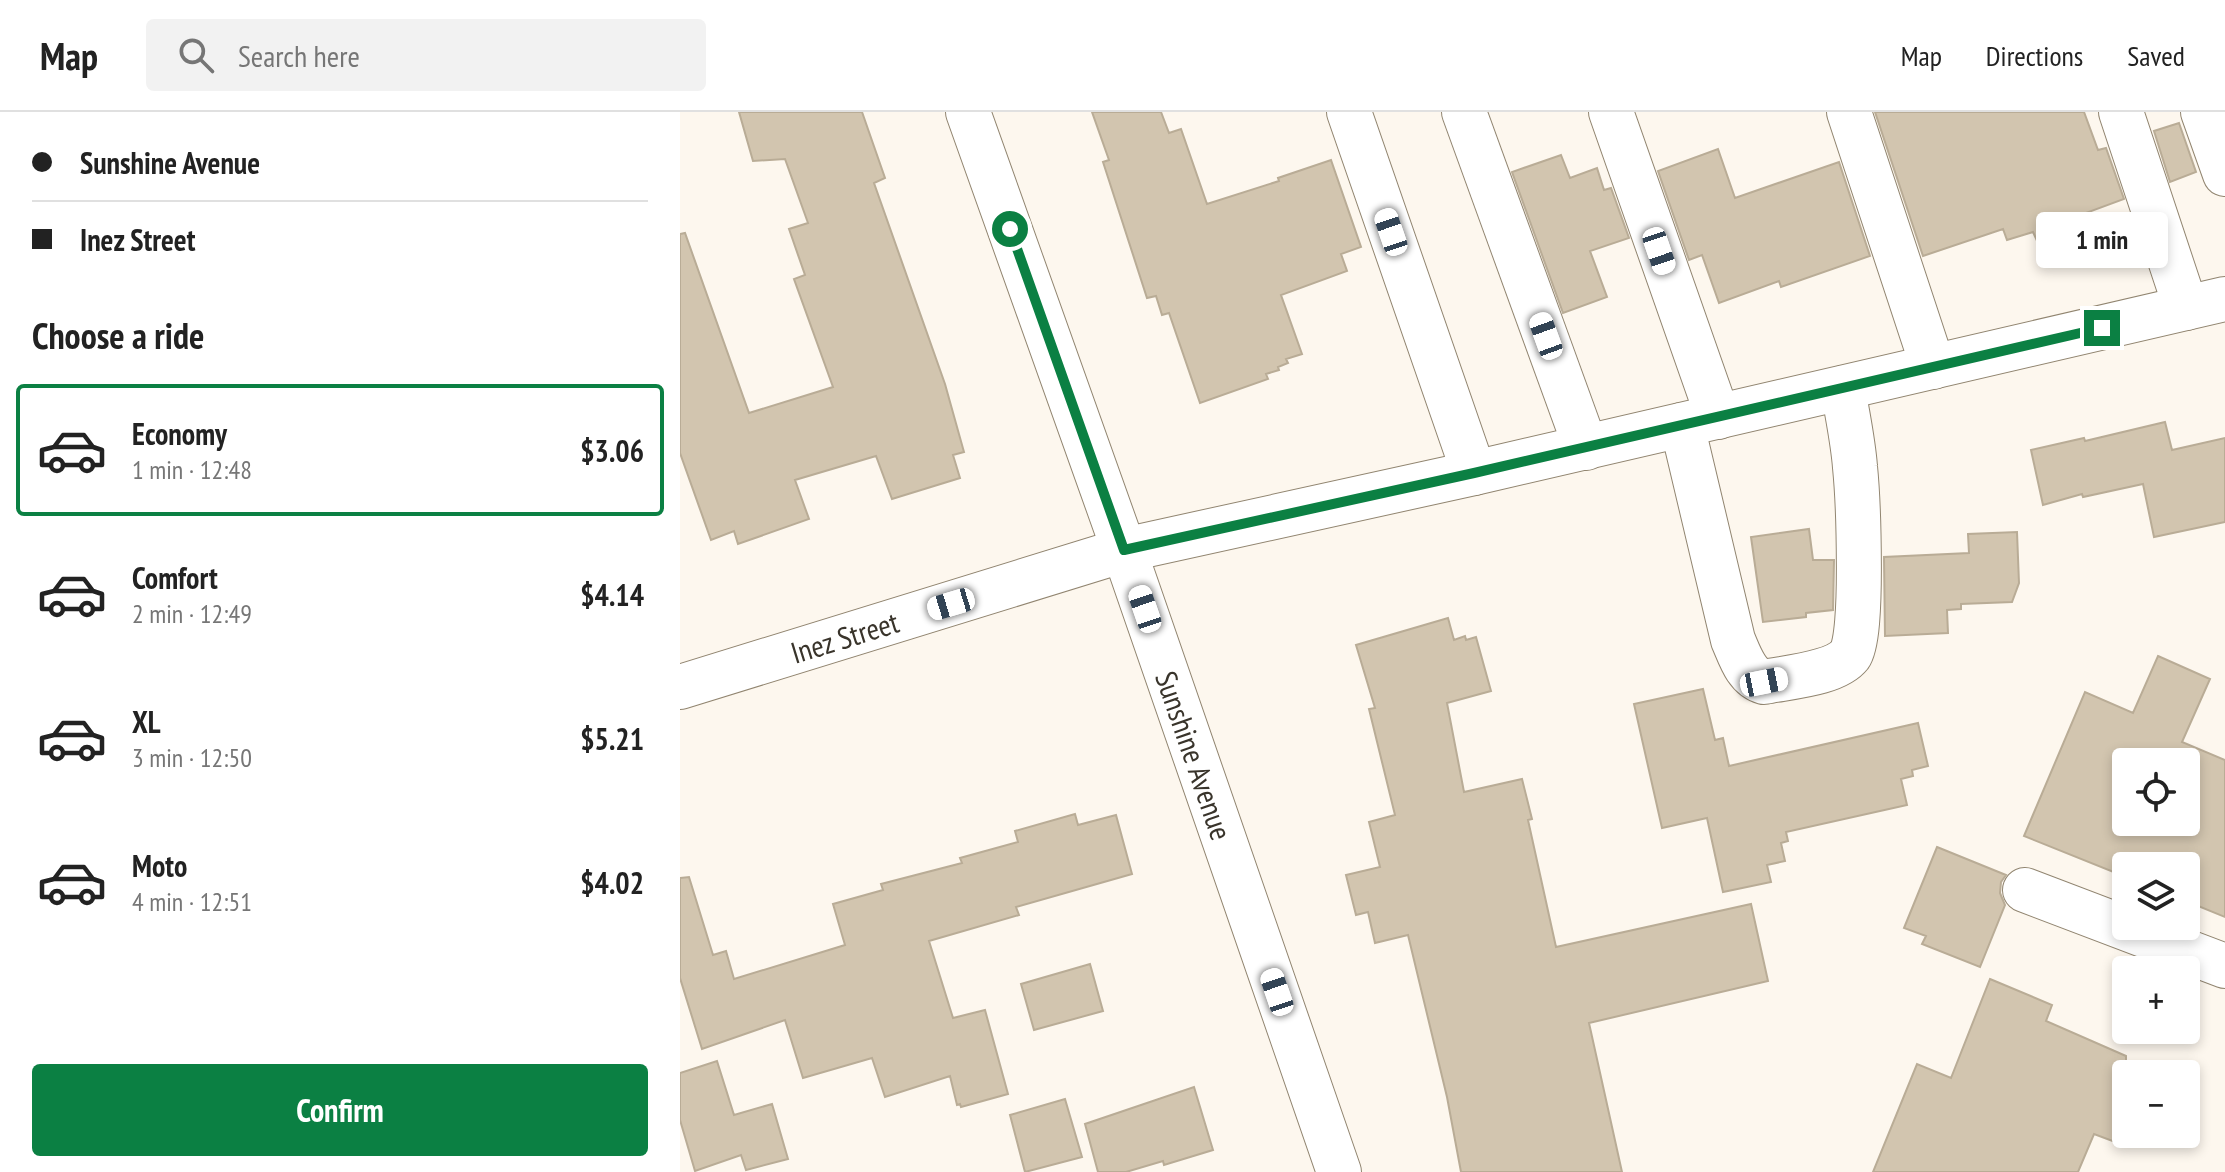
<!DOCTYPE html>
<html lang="en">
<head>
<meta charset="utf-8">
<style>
  :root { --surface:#fff; --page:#f2f2f2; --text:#222; --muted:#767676; --line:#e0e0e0; --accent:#0b8043 }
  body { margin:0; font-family:"PT Sans Narrow",sans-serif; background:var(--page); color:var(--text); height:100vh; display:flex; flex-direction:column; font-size:30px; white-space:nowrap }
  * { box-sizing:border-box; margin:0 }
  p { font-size:26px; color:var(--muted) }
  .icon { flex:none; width:44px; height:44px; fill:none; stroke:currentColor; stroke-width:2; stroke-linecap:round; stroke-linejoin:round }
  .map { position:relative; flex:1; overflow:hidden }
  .details { display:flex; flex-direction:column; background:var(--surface); width:680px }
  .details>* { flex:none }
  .hud { display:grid; align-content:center; height:176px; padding:0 32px; background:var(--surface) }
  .controls { position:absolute; left:1432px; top:636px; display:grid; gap:16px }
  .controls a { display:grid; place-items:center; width:88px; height:88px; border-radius:8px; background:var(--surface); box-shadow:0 4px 12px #0003; font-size:40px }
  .end { position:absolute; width:36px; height:36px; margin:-18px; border:10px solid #0b8043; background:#fff; box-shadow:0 0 0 4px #fff }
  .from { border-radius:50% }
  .bubble { position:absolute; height:56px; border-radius:8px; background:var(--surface); box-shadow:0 4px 12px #0003; font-size:26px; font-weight:700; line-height:56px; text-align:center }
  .car { position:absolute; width:24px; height:48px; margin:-24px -12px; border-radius:10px; box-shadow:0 0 6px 2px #0007; background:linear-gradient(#fff 24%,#345 0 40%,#fff 0 76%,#345 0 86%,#fff 0) }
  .hud b { display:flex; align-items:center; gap:28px; height:76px; font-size:30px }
  .hud b+b { border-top:2px solid var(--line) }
  .hud i { width:20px; height:20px; background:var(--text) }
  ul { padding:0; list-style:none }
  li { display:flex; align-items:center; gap:24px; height:132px; margin:0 16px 12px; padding:0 16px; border:4px solid transparent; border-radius:8px }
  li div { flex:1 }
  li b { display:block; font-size:30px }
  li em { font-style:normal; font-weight:700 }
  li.selected { border-color:var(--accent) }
  li>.icon { width:72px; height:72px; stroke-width:1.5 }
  h2 { padding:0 32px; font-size:36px; line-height:96px }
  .primary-button { display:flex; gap:16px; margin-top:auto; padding:16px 32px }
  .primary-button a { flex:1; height:92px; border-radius:8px; background:var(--accent); color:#fff; font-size:32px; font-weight:700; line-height:92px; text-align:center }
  header { display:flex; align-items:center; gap:48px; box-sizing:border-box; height:112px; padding:0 40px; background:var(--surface); border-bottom:2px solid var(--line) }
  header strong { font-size:38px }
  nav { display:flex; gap:44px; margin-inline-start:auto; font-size:28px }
  .search { width:560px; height:72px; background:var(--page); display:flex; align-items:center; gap:20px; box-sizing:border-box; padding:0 28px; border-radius:8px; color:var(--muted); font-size:30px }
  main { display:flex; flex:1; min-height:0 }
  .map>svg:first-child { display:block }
  .building { fill:#d2c5af; stroke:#b9ac96; stroke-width:2; fill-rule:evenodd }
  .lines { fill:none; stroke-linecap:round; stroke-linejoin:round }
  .minor-casing { stroke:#918570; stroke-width:46 }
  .minor { stroke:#fff; stroke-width:44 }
  .route { stroke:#0b8043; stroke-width:10 }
  .labels { text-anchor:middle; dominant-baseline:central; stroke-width:6; stroke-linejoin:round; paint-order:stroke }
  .street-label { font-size:30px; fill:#39342b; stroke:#fff }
</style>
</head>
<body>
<header>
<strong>Map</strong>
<div class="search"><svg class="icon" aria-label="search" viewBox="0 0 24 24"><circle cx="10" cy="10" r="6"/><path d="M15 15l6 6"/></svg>Search here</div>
<nav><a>Map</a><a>Directions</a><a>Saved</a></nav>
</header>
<main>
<section class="details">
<div class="hud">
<b><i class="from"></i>Sunshine Avenue</b>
<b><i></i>Inez Street</b>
</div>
<h2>Choose a ride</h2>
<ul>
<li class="selected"><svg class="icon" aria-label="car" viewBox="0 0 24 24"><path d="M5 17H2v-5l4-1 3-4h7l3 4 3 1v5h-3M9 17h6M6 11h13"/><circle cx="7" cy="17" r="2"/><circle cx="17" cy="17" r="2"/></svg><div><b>Economy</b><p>1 min · 12:48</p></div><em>$3.06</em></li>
<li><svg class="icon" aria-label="car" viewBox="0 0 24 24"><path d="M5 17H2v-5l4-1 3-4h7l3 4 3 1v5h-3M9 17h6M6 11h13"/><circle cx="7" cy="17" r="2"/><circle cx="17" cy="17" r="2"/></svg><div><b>Comfort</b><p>2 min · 12:49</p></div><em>$4.14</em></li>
<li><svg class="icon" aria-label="car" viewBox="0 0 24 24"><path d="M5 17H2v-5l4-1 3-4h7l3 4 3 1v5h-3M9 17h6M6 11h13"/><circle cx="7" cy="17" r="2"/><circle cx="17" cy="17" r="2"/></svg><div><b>XL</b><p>3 min · 12:50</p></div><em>$5.21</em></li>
<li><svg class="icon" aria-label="car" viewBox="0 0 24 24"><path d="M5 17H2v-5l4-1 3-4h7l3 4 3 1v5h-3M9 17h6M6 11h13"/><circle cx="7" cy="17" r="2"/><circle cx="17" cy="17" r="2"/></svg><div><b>Moto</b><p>4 min · 12:51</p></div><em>$4.02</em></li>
</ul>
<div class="primary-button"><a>Confirm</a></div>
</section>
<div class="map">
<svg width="1545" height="1060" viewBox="0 0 1545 1060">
  <rect width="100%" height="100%" fill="#fdf7ee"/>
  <path class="building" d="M59,0H182L205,66L194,71L265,272L284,340L273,343L280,366L212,387L196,344L115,368L129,407L58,432L54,419L31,428L0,341V122L5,121L69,301L153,275L114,167L125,163L109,117L128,111L105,47L73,49Z
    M412,0H481L489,21L501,17L527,92L599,69L598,66L651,48L681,135L661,142L667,159L601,183L622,242L606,247L608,251L598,255L599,258L586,262L588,267L520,291L489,201L482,203L476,184L467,186L423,50L429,48Z
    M1195,0H1404L1418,38L1426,36L1444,87L1403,102L1407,113L1358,131L1353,120L1327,128L1323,117L1243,144Z
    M1499,11L1516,60L1490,70L1474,19Z
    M1038,37L1055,86L1159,50L1190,144L1101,175L1099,169L1039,191L1022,143L1009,148L978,59Z
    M881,43L890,66L917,56L924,78L931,76L949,126L910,139L927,185L883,201L832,60Z
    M1485,310L1492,338L1545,326V410L1474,425L1463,372L1403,385L1402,382L1363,393L1351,338L1404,326L1405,329Z
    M1129,417L1133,448H1154L1153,498L1126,501V505L1083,510L1071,425Z
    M1337,420L1339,471L1332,490L1281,492V497L1267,498L1268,521L1205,524L1204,445L1289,441L1288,422Z
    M768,506L774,528L785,524L786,528L796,525L811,579L767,591L784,680L842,667L852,707L848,708L876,835L1071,792L1088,869L909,911L942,1060H781L767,985L728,823L695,831L688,800L676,803L666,763L700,755L689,710L715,703L689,597L695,596L676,533Z
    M1478,544L1530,567L1502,630L1545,648V805L1506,789V754H1446V765L1344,724L1405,580L1453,601ZM1446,650H1506V710H1446Z
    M1023,577L1035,628L1043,626L1049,654L1238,611L1248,654L1232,658L1233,664L1221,667L1227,693L1106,720L1108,729L1101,731L1105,749L1087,753L1091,770L1043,780L1027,706L982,716L954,592Z
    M395,702L398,713L436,703L452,762L336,795L339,803L249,829L273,906L305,898L328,982L281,995L280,992L277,993L270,964L205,985L192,946L123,966L105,908L22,937L0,866V766L9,765L33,843L46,839L54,867L165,833L153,792L203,778L201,772L282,751L280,746L338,730L335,719Z
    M1257,735L1326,763L1321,770L1320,781L1325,793L1300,855L1242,832L1246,824L1224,816Z
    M410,852L423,899L354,918L341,872Z
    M1310,867L1372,893L1366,909L1446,944V1034L1414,1022L1398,1060H1193L1237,952L1271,966Z
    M37,949L54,1003L92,992L108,1047L66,1058L61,1043L15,1059L0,1008V961Z
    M514,975L533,1038L484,1053L483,1049L446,1060H418L405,1012Z
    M385,987L402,1045L345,1060L330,1003Z"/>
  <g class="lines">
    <defs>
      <g id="minor">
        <path id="s1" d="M288,0L444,438L659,1060"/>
        <path d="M669,0L794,361"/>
        <path d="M784,0L906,336"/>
        <path d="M931,0L1038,305"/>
        <path d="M1169,0L1253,255"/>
        <path d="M1441,0L1506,196"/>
        <path d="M1523,0L1545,62"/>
        <path d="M1002,313L1053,528C1060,544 1066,565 1084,570C1108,565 1155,562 1170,543C1184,524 1178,385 1175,355C1173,328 1167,302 1163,276"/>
        <path id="s2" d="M0,575L444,438L794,361L1545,187"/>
        <path d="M1345,778L1545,854"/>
      </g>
    </defs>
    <use href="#minor" class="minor-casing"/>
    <use href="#minor" class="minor"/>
  </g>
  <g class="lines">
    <path class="route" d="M330,117L444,438L794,361L1422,216"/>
  </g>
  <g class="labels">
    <g class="street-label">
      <text stroke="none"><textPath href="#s2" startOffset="172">Inez Street</textPath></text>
      <text stroke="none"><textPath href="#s1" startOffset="682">Sunshine Avenue</textPath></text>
    </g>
  </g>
</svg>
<div class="controls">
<a><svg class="icon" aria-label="locate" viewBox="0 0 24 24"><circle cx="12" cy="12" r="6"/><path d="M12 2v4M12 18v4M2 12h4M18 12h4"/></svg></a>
<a><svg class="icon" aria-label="layers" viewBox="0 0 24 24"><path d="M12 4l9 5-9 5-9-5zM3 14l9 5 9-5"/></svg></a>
<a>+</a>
<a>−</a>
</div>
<i class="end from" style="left:330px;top:117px"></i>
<i class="end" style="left:1422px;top:216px"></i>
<div class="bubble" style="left:1356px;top:100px;width:132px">1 min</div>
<i class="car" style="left:711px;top:120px;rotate:341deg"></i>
<i class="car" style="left:979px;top:139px;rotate:161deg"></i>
<i class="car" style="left:866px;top:224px;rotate:340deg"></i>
<i class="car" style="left:271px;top:492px;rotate:253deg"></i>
<i class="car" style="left:465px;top:497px;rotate:341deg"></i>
<i class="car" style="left:1084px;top:570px;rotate:79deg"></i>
<i class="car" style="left:597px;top:880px;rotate:341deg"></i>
</div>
</main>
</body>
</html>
